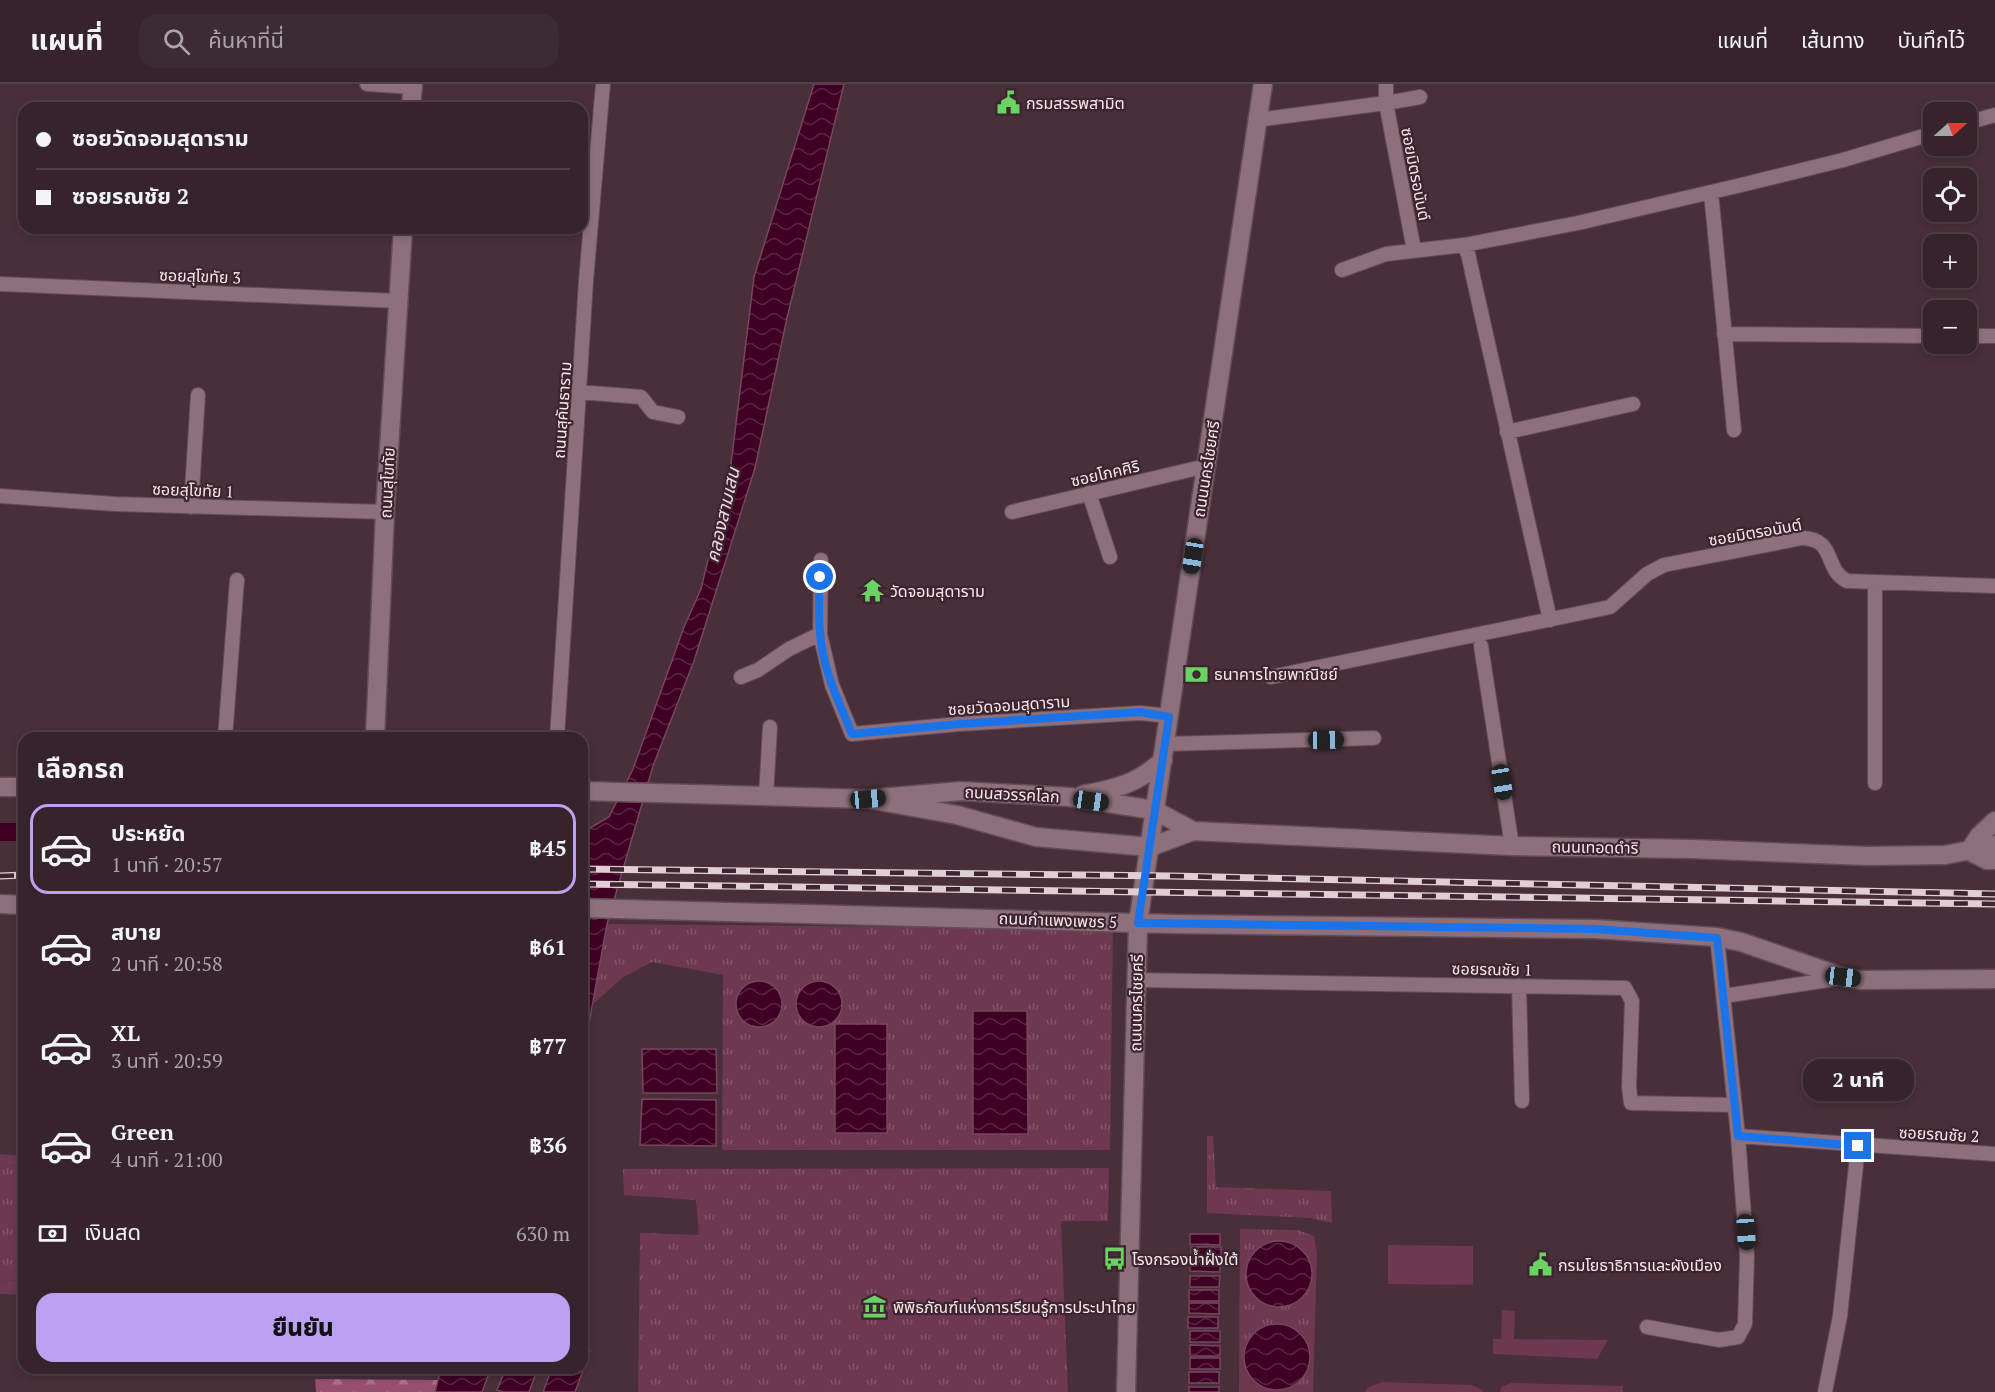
<!DOCTYPE html>
<html lang="th">
<head>
<meta charset="utf-8">
<style>
  :root { --surface:#36232b; --page:#3d2b33; --text:#f1f3f6; --muted:#aaa4a9; --line:#504047; --accent:#bca0f2 }
  body { margin:0; font-family:"PT Serif","Noto Sans Thai",serif; background:var(--page); color:var(--text); height:100vh; display:flex; flex-direction:column; font-size:22px; white-space:nowrap }
  * { box-sizing:border-box; margin:0 }
  p { font-size:20px; color:var(--muted) }
  .icon { flex:none; width:33px; height:33px; fill:none; stroke:currentColor; stroke-width:2; stroke-linecap:round; stroke-linejoin:round }
  .map { position:relative; flex:1; overflow:hidden }
  .drawer { position:absolute; left:18px; top:648px; width:570px; height:642px; display:flex; flex-direction:column; background:var(--surface); border-radius:18px; box-shadow:0 3px 9px #0003,0 0 0 2px var(--line) }
  .drawer>* { flex:none }
  .banner { position:absolute; left:18px; top:18px; width:570px; height:132px; border-radius:18px; box-shadow:0 3px 9px #0003,0 0 0 2px var(--line); display:grid; align-content:center; height:132px; padding:0 18px; background:var(--surface) }
  .needle { width:39px; rotate:69deg }
  .buttons { position:absolute; left:1923px; top:18px; display:grid; gap:12px }
  .buttons a { display:grid; place-items:center; width:54px; height:54px; border-radius:12px; background:var(--surface); box-shadow:0 3px 9px #0003,0 0 0 2px var(--line); font-size:30px }
  .end { position:absolute; width:27px; height:27px; margin:-14px; border:8px solid #1a73e8; background:#fff; box-shadow:0 0 0 3px #fff }
  .from { border-radius:50% }
  .bubble { position:absolute; height:42px; border-radius:18px; background:var(--surface); box-shadow:0 3px 9px #0003,0 0 0 2px var(--line); font-size:20px; font-weight:800; line-height:42px; text-align:center }
  .car { position:absolute; width:18px; height:36px; margin:-18px -9px; border-radius:8px; box-shadow:0 0 4px 2px #0007; background:linear-gradient(#222 24%,#8ab4d8 0 40%,#222 0 76%,#8ab4d8 0 86%,#222 0) }
  .banner b { display:flex; align-items:center; gap:21px; height:57px; font-size:22px }
  .banner b+b { border-top:2px solid var(--line) }
  .banner i { width:15px; height:15px; background:var(--text) }
  ul { padding:0; list-style:none }
  li { display:flex; align-items:center; gap:18px; height:90px; margin:0 12px 9px; padding:0 6px; border:3px solid transparent; border-radius:18px }
  li div { flex:1 }
  li b { display:block; font-size:22px }
  li em { font-style:normal; font-weight:800 }
  li.current { border-color:var(--accent) }
  li>.icon { width:54px; height:54px; stroke-width:1.5 }
  h2 { padding:0 18px; font-size:27px; line-height:72px }
  .pay { display:flex; align-items:center; gap:15px; height:66px; padding:0 18px; font-size:22px }
  .pay p { margin-inline-start:auto }
  .action { display:flex; gap:12px; margin-top:auto; padding:12px 18px }
  .action a { flex:1; height:69px; border-radius:18px; background:var(--accent); color:#111; font-size:24px; font-weight:800; line-height:69px; text-align:center }
  header { display:flex; align-items:center; gap:36px; box-sizing:border-box; height:84px; padding:0 30px; background:var(--surface); border-bottom:2px solid var(--line) }
  header strong { font-size:28px }
  nav { display:flex; gap:33px; margin-inline-start:auto; font-size:21px }
  .search { width:420px; height:54px; background:var(--page); display:flex; align-items:center; gap:15px; box-sizing:border-box; padding:0 21px; border-radius:18px; color:var(--muted); font-size:22px }
  .map>svg:first-child { display:block }
  .grass { fill:url(#grass-tufts) }
  .forest { fill:url(#forest-firs) }
  .garden { fill:#6e3851 }
  .water { fill:url(#water-waves); stroke:#774660; stroke-width:1.5 }
  .lines { fill:none; stroke-linecap:round; stroke-linejoin:round }
  .canal { stroke:#3f0023; stroke-width:18 }
  .street-casing { stroke:#624d56; stroke-width:16 }
  .secondary-casing { stroke:#624d56; stroke-width:21 }
  .street { stroke:#8d707b; stroke-width:14 }
  .secondary { stroke:#8d707b; stroke-width:18 }
  .rail-casing { stroke:#e1cfd5; stroke-width:7 }
  .rail { stroke:#3d252f; stroke-width:4.5; stroke-dasharray:14; stroke-linecap:butt }
  .route { stroke:#1a73e8; stroke-width:8 }
  .labels { text-anchor:middle; dominant-baseline:central; stroke-width:4.5; stroke-linejoin:round; paint-order:stroke }
  .poi-label { font-size:16px; fill:#f9e8ee; stroke:#3d252f; text-anchor:start }
  .street-label { font-size:16px; fill:#f9e8ee; stroke:#3d252f }
  .water-label { font-size:18px; font-style:italic; fill:#f1dae3; stroke:#3d252f }
</style>
</head>
<body>
<header>
<strong>แผนที่</strong>
<div class="search"><svg class="icon" aria-label="search" viewBox="0 0 24 24"><circle cx="10" cy="10" r="6"/><path d="M15 15l6 6"/></svg>ค้นหาที่นี่</div>
<nav><a>แผนที่</a><a>เส้นทาง</a><a>บันทึกไว้</a></nav>
</header>
<div class="map">
<svg width="1995" height="1308" viewBox="0 0 1995 1308">
  <defs>
    <pattern id="grass-tufts" width="24" height="20" patternUnits="userSpaceOnUse" patternTransform="scale(1.5)"><rect width="24" height="20" fill="#6e3851"/><path d="M3 7l-1-3M5 7V3M7 7l1-3M15 17l-1-3M17 17v-4M19 17l1-3" fill="none" stroke="#83556a"/></pattern>
    <pattern id="forest-firs" width="22" height="20" patternUnits="userSpaceOnUse" patternTransform="scale(1.5)"><rect width="22" height="20" fill="#974f70"/><path d="M5 1l3.5 6h-7zM16 11l3.5 6h-7z" fill="#ab718c"/></pattern>
    <pattern id="water-waves" width="16" height="10" patternUnits="userSpaceOnUse" patternTransform="scale(1.5)"><rect width="16" height="10" fill="#3f0023"/><path d="M0 5q4-4 8 0t8 0" fill="none" stroke="#5c2543"/></pattern>
  </defs>
  <rect width="100%" height="100%" fill="#482f39"/>
  <path class="grass" d="M607,840L1113,845L1110,1066H722L723,891L652,878L622,894L593,920Z
    M1207,1052H1213L1216,1103L1331,1107L1332,1139L1310,1134L1207,1129Z
    M0,1081L24,1082V1197L0,1196Z
    M1109,1084L1108,1137H1061L1068,1308H638L640,1149L699,1151L696,1116L624,1111L623,1085Z
    M1240,1145L1298,1146L1314,1152L1317,1168L1313,1308H1239Z"/>
  <path class="forest" d="M315,1295L438,1296L435,1308H316Z"/>
  <path class="garden" d="M0,1070L24,1072V1082L0,1081Z
    M1388,1161L1473,1162V1201L1388,1200Z
    M0,1196L24,1197V1211L0,1210Z
    M1502,1226L1515,1227L1514,1255L1608,1256L1597,1275L1493,1270V1255H1501Z
    M1382,1298L1472,1301L1482,1306L1483,1308H1365L1369,1303Z
    M1511,1299L1623,1302V1308H1500L1501,1303Z"/>
  <path class="water" d="M814,0H844L787,234L755,384L694,577L653,682L607,840L582,978V781L586,770L582,764V753L585,747L609,733L633,685L684,543L701,505L731,380L754,193Z
    M736 920a23 23 0 1 1 46 0a23 23 0 1 1-46 0Z
    M796 920a23 23 0 1 1 46 0a23 23 0 1 1-46 0Z
    M973,927H1027L1028,1050H973Z
    M835,940H887V1049H835Z
    M642,965H716L717,1009H643Z
    M642,1015L716,1016V1062L640,1061Z
    M1190,1150H1220V1161L1190,1160Z
    M1246 1190a33 33 0 1 1 66 0a33 33 0 1 1-66 0Z
    M1191,1163H1221V1174L1191,1173Z
    M1190,1177H1220V1188L1190,1187Z
    M1190,1192H1220L1219,1203H1190Z
    M1189,1206H1219V1217H1189Z
    M1189,1219H1219V1230L1189,1229Z
    M1188,1233H1218V1244H1188Z
    M1244 1273a33 33 0 1 1 66 0a33 33 0 1 1-66 0Z
    M1190,1247H1220V1258H1190Z
    M1190,1261L1220,1262V1272H1190Z
    M582,1264L590,1267L575,1308H543L552,1284H582Z
    M1190,1274H1220V1285H1190Z
    M441,1284H491L482,1308H435Z
    M506,1284H538L529,1308H503L497,1306Z
    M1189,1288H1219V1299H1189Z
    M1189,1303H1219V1308H1189Z"/>
  <g class="lines">
    <path class="canal" d="M0,748H24"/>
    <defs>
      <path id="street" d="M367,0L412,3
        M1386,0V19L1414,166
        M1257,36L1386,19L1420,13
        M1966,39L1995,31
        M1711,108L1734,346
        M1464,161L1468,170L1550,536
        M1342,186L1386,170L1464,161L1578,139L1737,102L1843,76L1934,49
        M0,200L399,217
        M1724,250L1934,252
        M1966,252H1995
        M579,308L641,313L653,328L678,333
        M1507,348L1633,320
        M1089,409L1110,473
        M0,412L115,420L385,428
        M191,423L198,311
        M1012,428L1206,382
        M821,476L820,550L832,601L852,650L959,640L1140,629L1169,632
        M1875,499V699
        M1481,562L1512,762
        M741,593L758,586L789,565L820,550
        M1271,593L1610,523L1647,490L1664,481L1802,454C1837,455 1823,485 1847,497L1995,502
        M225,654L237,496
        M557,654L586,197L603,0
        M1165,660L1374,654
        M766,713L770,643
        M1137,896L1625,904L1632,917L1629,1003L1631,1019L1735,1021
        M1519,902L1522,1017
        M1724,912L1841,894
        M1738,1052L1995,1070
        M1647,1243L1719,1256L1738,1253L1745,1240L1747,1172L1738,1052L1717,853
        M1825,1308L1840,1232L1858,1062"/>
      <path id="secondary" d="M411,24L413,0
        M375,654L385,428L403,144
        M0,703H24
        M582,707L868,715L961,707L1069,713L1154,726L1193,747
        M1082,711C1115,705 1138,700 1163,676
        M868,715L957,731L1036,753L1150,763L1193,747L1512,762L1692,765L1867,772L1945,771L1995,761
        M1969,767L1979,752L1995,737
        M1969,767L1987,776H1995
        M0,820L24,821
        M582,824L1174,840L1595,845L1717,853L1741,858L1843,893L1860,896L1995,895
        M1126,1308L1138,839L1263,0"/>
    </defs>
    <use href="#street" class="street-casing"/>
    <use href="#secondary" class="secondary-casing"/>
    <use href="#street" class="street"/>
    <use href="#secondary" class="secondary"/>
    <defs>
      <path id="rail" d="M582,785L1171,792L1995,810
        M0,792L24,791
        M582,800L1995,820"/>
    </defs>
    <use href="#rail" class="rail-casing"/>
    <use href="#rail" class="rail"/>
  </g>
  <g class="lines">
    <path class="route" d="M820,493C819,511 818,530 820,548C822,584 839,618 852,650L960,640L1140,628L1169,633L1138,839L1595,845L1717,854L1738,1052L1858,1062"/>
  </g>
  <defs>
    <symbol id="civic-bare" viewBox="-9 -9 18 18"><path d="M-.6-6.5H3V-4.5H.6V-3L4-1V1h2V6H-6V1h2V-1L-.6-3ZM-1.2 2.5V6h2.4V2.5Z" fill="#69d464" stroke="#3d252f" stroke-width="2.5" paint-order="stroke"/></symbol>
    <symbol id="temple-bare" viewBox="-9 -9 18 18"><path d="M0-6L5-2H3V0L6.5 2.5H4V6H1.5V3h-3V6H-4V2.5H-6.5L-3 0V-2H-5Z" fill="#69d464" stroke="#3d252f" stroke-width="2.5" paint-order="stroke"/></symbol>
    <symbol id="bank-bare" viewBox="-9 -9 18 18"><path d="M-6-4H6V4H-6ZM0-2.3a2.3 2.3 0 1 0 0 4.6a2.3 2.3 0 1 0 0-4.6Z" fill="#69d464" stroke="#3d252f" stroke-width="2.5" paint-order="stroke"/></symbol>
    <symbol id="bus-bare" viewBox="-9 -9 18 18"><path d="M-5-6H5V4H4V6H2V4H-2V6H-4V4H-5ZM-3.5-4V0h7V-4ZM-3.5 1.2v1.5H-2V1.2ZM2 1.2v1.5H3.5V1.2Z" fill="#69d464" stroke="#3d252f" stroke-width="2.5" paint-order="stroke"/></symbol>
    <symbol id="museum-bare" viewBox="-9 -9 18 18"><path d="M0-6L6-3V-2H-6V-3ZM-5-1h2V3h-2ZM-1-1h2V3h-2ZM3-1h2V3H3ZM-6 4H6V6H-6Z" fill="#69d464" stroke="#3d252f" stroke-width="2.5" paint-order="stroke"/></symbol>
  </defs>
  <g fill-rule="evenodd">
    <use href="#civic-bare" x="992" y="2" width="33" height="33"/>
    <use href="#temple-bare" x="856" y="490" width="33" height="33"/>
    <use href="#bank-bare" x="1180" y="574" width="33" height="33"/>
    <use href="#bus-bare" x="1098" y="1158" width="33" height="33"/>
    <use href="#civic-bare" x="1524" y="1164" width="33" height="33"/>
    <use href="#museum-bare" x="858" y="1206" width="33" height="33"/>
  </g>
  <g class="labels">
    <g class="poi-label">
      <text x="1026" y="19">กรมสรรพสามิต</text>
      <text x="890" y="507">วัดจอมสุดาราม</text>
      <text x="1214" y="590">ธนาคารไทยพาณิชย์</text>
      <text x="1132" y="1175">โรงกรองน้ำฝั่งใต้</text>
      <text x="1558" y="1181">กรมโยธาธิการและผังเมือง</text>
      <text x="893" y="1223">พิพิธภัณฑ์แห่งการเรียนรู้การประปาไทย</text>
    </g>
    <g class="street-label">
      <text transform="translate(1416 90) rotate(79)">ซอยมิตรอนันต์</text>
      <text transform="translate(200 192) rotate(2)">ซอยสุโขทัย 3</text>
      <text transform="translate(562 326) rotate(-86)">ถนนสุคันธาราม</text>
      <text transform="translate(1206 385) rotate(-81)">ถนนนครไชยศรี</text>
      <text transform="translate(1105 389) rotate(-13)">ซอยโภคศิริ</text>
      <text transform="translate(387 399) rotate(-87)">ถนนสุโขทัย</text>
      <text transform="translate(193 406) rotate(2)">ซอยสุโขทัย 1</text>
      <text transform="translate(1755 448) rotate(-10)">ซอยมิตรอนันต์</text>
      <text transform="translate(1009 621) rotate(-4)">ซอยวัดจอมสุดาราม</text>
      <text transform="translate(1012 710) rotate(3)">ถนนสวรรคโลก</text>
      <text transform="translate(1595 763) rotate(1)">ถนนเทอดดำริ</text>
      <text transform="translate(1058 836) rotate(2)">ถนนกำแพงเพชร 5</text>
      <text transform="translate(1492 885) rotate(1)">ซอยรณชัย 1</text>
      <text transform="translate(1136 919) rotate(-89)">ถนนนครไชยศรี</text>
      <text transform="translate(1939 1050) rotate(3)">ซอยรณชัย 2</text>
    </g>
    <g class="water-label">
      <text transform="translate(722 431) rotate(-77)">คลองสามเสน</text>
    </g>
  </g>
</svg>
<div class="buttons">
<a><svg class="needle" viewBox="-14 -14 28 28"><path d="M0-13l5 13h-10z" fill="#e53935"/><path d="M0 13l5-13h-10z" fill="#aaa4a9"/></svg></a>
<a><svg class="icon" aria-label="locate" viewBox="0 0 24 24"><circle cx="12" cy="12" r="6"/><path d="M12 2v4M12 18v4M2 12h4M18 12h4"/></svg></a>
<a>+</a>
<a>−</a>
</div>
<i class="end from" style="left:820px;top:493px"></i>
<i class="end" style="left:1858px;top:1062px"></i>
<div class="bubble" style="left:1803px;top:975px;width:111px">2 นาที</div>
<i class="car" style="left:1193px;top:472px;rotate:189deg"></i>
<i class="car" style="left:1326px;top:656px;rotate:89deg"></i>
<i class="car" style="left:1502px;top:698px;rotate:171deg"></i>
<i class="car" style="left:868px;top:715px;rotate:85deg"></i>
<i class="car" style="left:1091px;top:717px;rotate:98deg"></i>
<i class="car" style="left:1843px;top:893px;rotate:97deg"></i>
<i class="car" style="left:1746px;top:1148px;rotate:176deg"></i>
<div class="banner">
<b><i class="from"></i>ซอยวัดจอมสุดาราม</b>
<b><i></i>ซอยรณชัย 2</b>
</div>
<section class="drawer">
<h2>เลือกรถ</h2>
<ul>
<li class="current"><svg class="icon" aria-label="car" viewBox="0 0 24 24"><path d="M5 17H2v-5l4-1 3-4h7l3 4 3 1v5h-3M9 17h6M6 11h13"/><circle cx="7" cy="17" r="2"/><circle cx="17" cy="17" r="2"/></svg><div><b>ประหยัด</b><p>1 นาที · 20:57</p></div><em>฿45</em></li>
<li><svg class="icon" aria-label="car" viewBox="0 0 24 24"><path d="M5 17H2v-5l4-1 3-4h7l3 4 3 1v5h-3M9 17h6M6 11h13"/><circle cx="7" cy="17" r="2"/><circle cx="17" cy="17" r="2"/></svg><div><b>สบาย</b><p>2 นาที · 20:58</p></div><em>฿61</em></li>
<li><svg class="icon" aria-label="car" viewBox="0 0 24 24"><path d="M5 17H2v-5l4-1 3-4h7l3 4 3 1v5h-3M9 17h6M6 11h13"/><circle cx="7" cy="17" r="2"/><circle cx="17" cy="17" r="2"/></svg><div><b>XL</b><p>3 นาที · 20:59</p></div><em>฿77</em></li>
<li><svg class="icon" aria-label="car" viewBox="0 0 24 24"><path d="M5 17H2v-5l4-1 3-4h7l3 4 3 1v5h-3M9 17h6M6 11h13"/><circle cx="7" cy="17" r="2"/><circle cx="17" cy="17" r="2"/></svg><div><b>Green</b><p>4 นาที · 21:00</p></div><em>฿36</em></li>
</ul>
<div class="pay"><svg class="icon" aria-label="cash" viewBox="0 0 24 24"><path d="M3 7h18v10H3z"/><circle cx="12" cy="12" r="2"/></svg>เงินสด<p>630 m</p></div>
<div class="action"><a>ยืนยัน</a></div>
</section>
</div>
</body>
</html>
